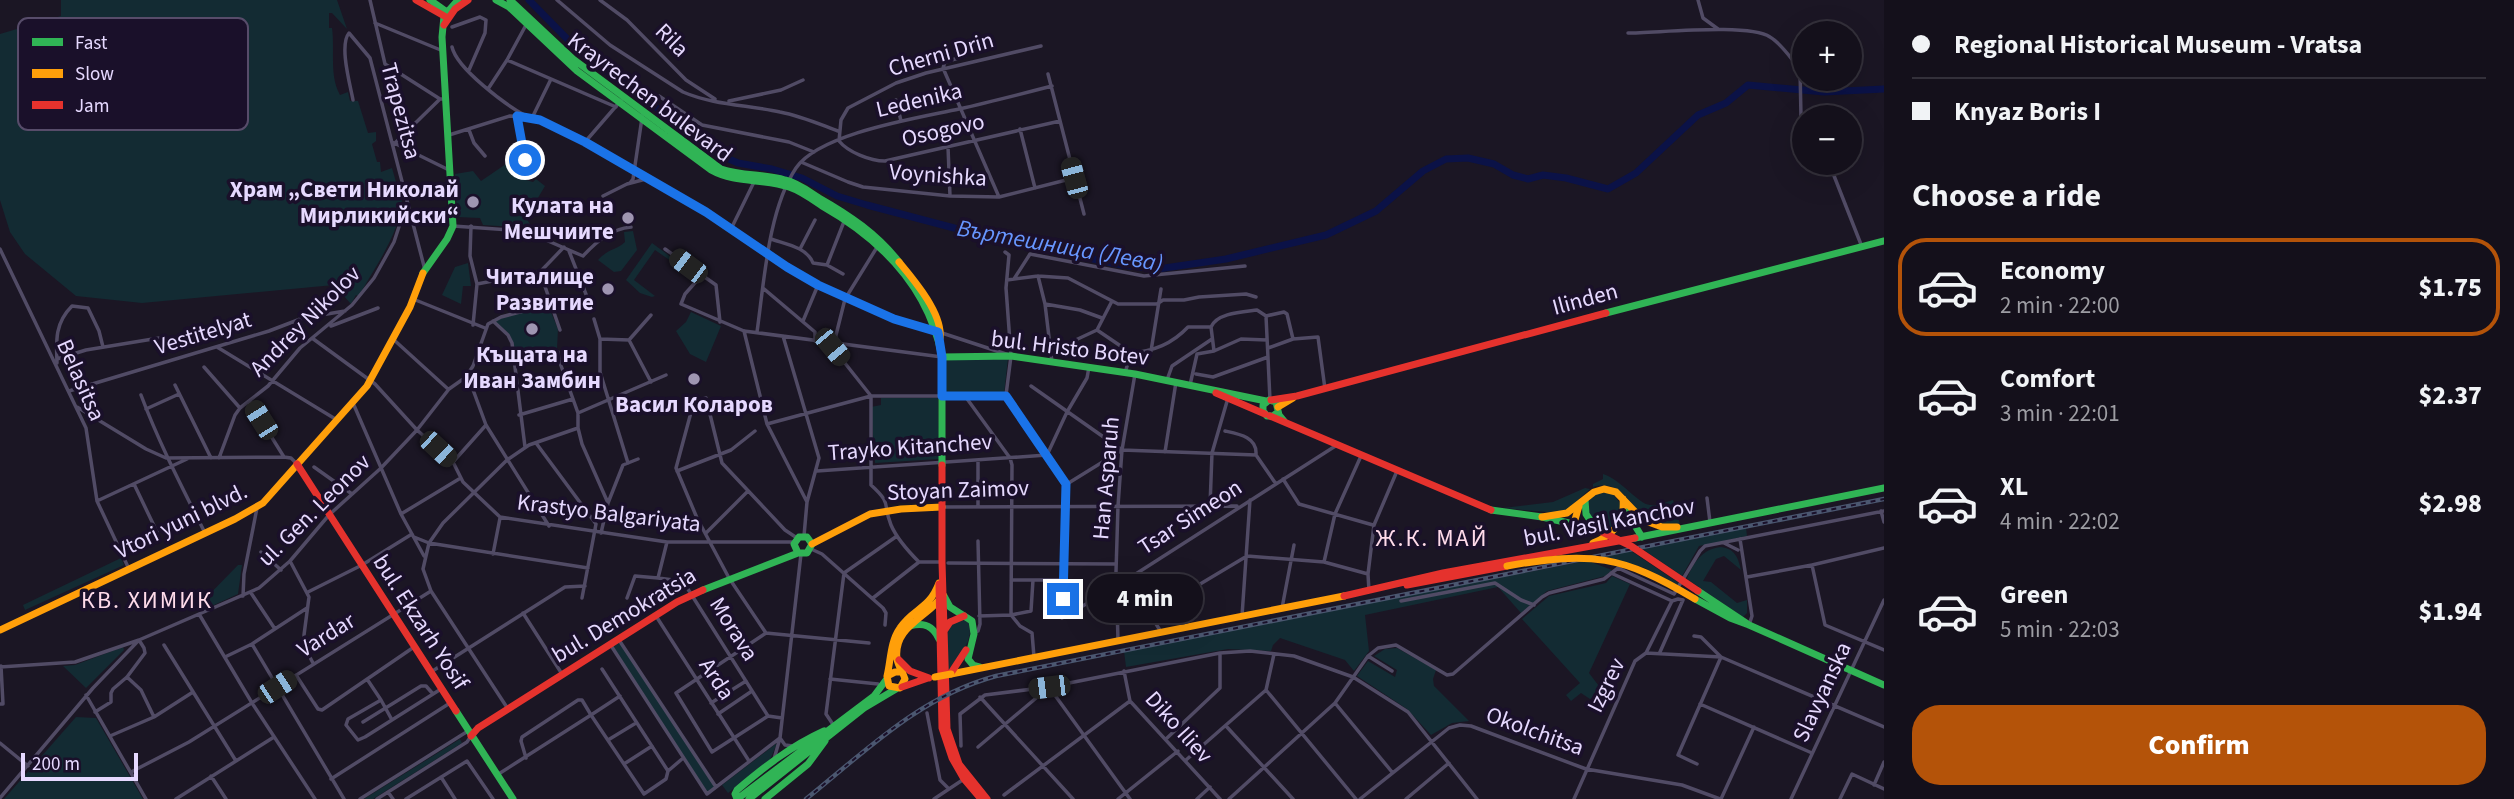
<!DOCTYPE html>
<html lang="en">
<head>
<meta charset="utf-8">
<style>
  :root { --surface:#14101b; --page:#1d1924; --text:#f1f3f6; --muted:#9d9da3; --line:#33303a; --accent:#b45309 }
  body { margin:0; font-family:"Source Sans 3",sans-serif; background:var(--page); color:var(--text); height:100vh; display:flex; flex-direction:column; font-size:26px; white-space:nowrap }
  * { box-sizing:border-box; margin:0 }
  p { font-size:23px; color:var(--muted) }
  .icon { flex:none; width:38px; height:38px; fill:none; stroke:currentColor; stroke-width:2; stroke-linecap:round; stroke-linejoin:round }
  .map { position:relative; flex:1; overflow:hidden }
  .sheet { display:flex; flex-direction:column; background:var(--surface); width:630px }
  .sheet>* { flex:none }
  .top-card { display:grid; align-content:center; height:154px; padding:0 28px; background:var(--surface) }
  .buttons { position:absolute; left:1792px; top:21px; display:grid; gap:14px }
  .buttons a { display:grid; place-items:center; width:70px; height:70px; border-radius:50%; background:var(--surface); box-shadow:0 7px 28px #0002,0 0 0 2px var(--line); font-size:35px }
  .scale { position:absolute; left:21px; bottom:18px; width:117px; box-sizing:border-box; padding-left:7px; border:4px solid #e6d9ff; border-top:0; font-size:19px; line-height:24px; white-space:nowrap; color:#e6d9ff; -webkit-text-stroke:5px #1a102a; paint-order:stroke }
  .end { position:absolute; width:32px; height:32px; margin:-16px; border:9px solid #1a73e8; background:#fff; box-shadow:0 0 0 4px #fff }
  .from { border-radius:50% }
  .bubble { position:absolute; height:49px; border-radius:24px; background:var(--surface); box-shadow:0 7px 28px #0002,0 0 0 2px var(--line); font-size:23px; font-weight:800; line-height:49px; text-align:center }
  .car { position:absolute; width:21px; height:42px; margin:-21px -10px; border-radius:9px; box-shadow:0 0 5px 2px #0007; background:linear-gradient(#222 24%,#8ab4d8 0 40%,#222 0 76%,#8ab4d8 0 86%,#222 0) }
  .top-card b { display:flex; align-items:center; gap:24px; height:66px; font-size:26px }
  .top-card b+b { border-top:2px solid var(--line) }
  .top-card i { width:18px; height:18px; background:var(--text) }
  ul { padding:0; list-style:none }
  li { display:flex; align-items:center; gap:21px; height:98px; margin:0 14px 10px; padding:0 14px; border:4px solid transparent; border-radius:28px }
  li div { flex:1 }
  li b { display:block; font-size:26px }
  li em { font-style:normal; font-weight:800 }
  li.current { border-color:var(--accent) }
  li>.icon { width:63px; height:63px; stroke-width:1.5 }
  h2 { padding:0 28px; font-size:32px; line-height:84px }
  .primary-button { display:flex; gap:14px; margin-top:auto; padding:14px 28px }
  .primary-button a { flex:1; height:80px; border-radius:28px; background:var(--accent); color:#fff; font-size:28px; font-weight:800; line-height:80px; text-align:center }
  main { display:flex; flex:1; min-height:0 }
  .map>svg:first-child { display:block }
  .green { fill:#132b33 }
  .lines { fill:none; stroke-linecap:round; stroke-linejoin:round }
  .river { stroke:#0b1247; stroke-width:7 }
  .street { stroke:#514b65; stroke-width:3.5 }
  .fast { stroke:#30b455; stroke-width:7 }
  .slow { stroke:#ff9f0a; stroke-width:7 }
  .jam { stroke:#e5322d; stroke-width:7 }
  .rail-casing { stroke:#4b5770; stroke-width:4.5 }
  .rail { stroke:#1a102a; stroke-width:2; stroke-dasharray:5; stroke-linecap:butt }
  .slow-bridge { stroke:#ff9f0a; stroke-width:7 }
  .jam-bridge { stroke:#e5322d; stroke-width:7 }
  .route { stroke:#1a73e8; stroke-width:9 }
  .poi-dot { fill:#9f95b2; stroke:#1a102a; stroke-width:2.5 }
  .labels { text-anchor:middle; dominant-baseline:central; stroke-width:7; stroke-linejoin:round; paint-order:stroke }
  .street-label { font-size:23px; fill:#e6d9ff; stroke:#1a102a }
  .poi-label { font-size:23px; font-weight:bold; fill:#e6d9ff; stroke:#1a102a; text-anchor:end }
  .water-label { font-size:24px; font-style:italic; fill:#6796ff; stroke:#1a102a }
  .neighbourhood-label { font-size:24px; letter-spacing:2px; fill:#ffdbea; stroke:#1a102a }
  .key { fill:#1a102a; stroke:#574c6a; stroke-width:2 }
  .key-label { font-size:19px; fill:#e6d9ff }
</style>
</head>
<body>
<main>
<div class="map">
<svg width="1884" height="799" viewBox="0 0 1884 799">
  <rect width="100%" height="100%" fill="#1b1624"/>
  <path class="green" d="M61,0H337L347,29L332,13H329V28H332C335,49 329,76 340,95L348,92L350,101H358L368,133L376,132V141L372,144L377,162H380L381,172L392,168L398,189H401C408,222 376,265 360,294L358,296L356,295L351,304L334,285L142,303L76,296L25,254L10,232L0,200V34L61,16Z
    M506,164L520,176L519,178L533,182L536,179L545,186L526,218L530,224L528,228L483,225L480,218L457,217L455,174L473,171L481,181Z
    M633,231L637,250L621,271L614,272L598,260C609,248 617,250 625,242L624,232Z
    M652,243L683,266L681,268L655,250L634,280L655,296L652,297L640,293L626,280Z
    M468,263L471,286H463L461,304L442,295L455,267Z
    M548,305L558,329L557,349L517,359L509,334L496,322L498,318Z
    M691,312L721,326L706,362L690,354L676,331L686,322Z
    M1008,358L1004,394H944V359Z
    M881,398H938L939,459L875,463L871,407L881,405Z
    M1603,474C1622,480 1638,504 1650,505C1658,506 1666,502 1673,500L1680,524C1630,533 1634,476 1593,487V484L1603,479Z
    M1585,488L1590,489L1569,508L1557,513L1503,508L1553,502Z
    M1601,491L1613,494L1620,503V520L1612,530C1594,522 1570,502 1601,491Z
    M1746,528L1747,536L1699,546L1682,576L1641,548Z
    M1721,547C1735,549 1738,557 1741,570L1724,556L1716,559L1703,581L1711,582L1737,603L1747,600V613L1743,617L1687,579C1693,563 1702,549 1721,547Z
    M1631,551L1679,583L1678,586L1645,568L1603,556Z
    M121,558L124,565L25,610L23,605Z
    M1580,562H1591L1612,570L1605,576L1547,591L1521,613L1498,587L1365,615L1369,651L1354,671L1345,660L1280,638L1273,645L1271,651L1228,649L1126,667L1124,651Z
    M238,565H242L238,594L201,611L198,606Z
    M1612,576L1630,584L1589,673L1605,694L1590,699L1581,693L1571,701L1566,695L1580,683L1522,619L1549,596L1606,583Z
    M959,618L969,623L970,633L968,641L954,668L947,670C947,652 941,628 959,618Z
    M618,639L716,787L707,794L610,644Z
    M123,647L124,650L86,688L63,666L75,665Z
    M1397,648L1436,670L1433,679L1434,686L1469,721L1452,723L1431,735L1407,709L1357,676L1368,661L1395,677L1397,670L1374,656L1385,649Z
    M76,717L96,718L143,799H4Z
    M460,739L462,743L373,799H364Z
    M777,743L770,760L728,793L722,785Z"/>
  <g class="lines">
    <path class="river" d="M529,0L578,50L722,156L738,163L772,169L802,178L837,196L867,205L992,238L1122,265L1158,269L1226,259L1326,235L1376,211L1423,171L1446,159L1468,158L1494,164L1513,175L1528,179L1543,175L1566,178L1608,189L1636,173L1698,115L1726,103L1748,85L1824,92L1884,89"/>
    <path class="street" d="M370,0L385,64L440,99H447
      M557,0L610,45L683,92C713,105 749,105 780,112C801,116 819,124 838,131
      M600,0L627,20L686,80L715,99
      M1698,0L1703,18L1718,29
      M375,23L443,51
      M452,27L480,17L486,20L485,33L469,70
      M1628,33C1658,33 1749,23 1770,37C1782,44 1791,59 1800,69L1801,117L1804,127
      M1041,46L926,73L896,83L848,108L841,120L839,141C848,152 870,161 885,161L1060,121
      M452,47C457,69 506,105 526,116
      M965,56L945,62L943,68L999,197
      M507,60L616,107
      M1048,74L1084,214
      M488,89L507,60L526,25
      M659,96L702,125L789,142L814,152
      M353,100C350,84 339,45 349,33L370,58L425,270
      M896,100L901,121
      M729,101L781,90L803,80
      M517,116L525,160L531,173
      M532,118L551,79
      M1020,129L1035,188
      M469,130L474,143L485,156
      M449,135L510,116L528,117L540,120L585,142L706,212L802,277L845,299L894,319L936,332
      M392,142L451,171
      M585,142L624,97
      M395,143L440,99
      M948,147L950,196
      M801,162L848,182L863,187L950,196L999,197L1074,178
      M1829,163L1862,247
      M630,183L633,179L643,111
      M603,196L627,184L646,179
      M453,226L525,231L583,256C597,241 611,229 631,227
      M471,226L470,256L477,284L473,325
      M732,227L754,182
      M771,239C785,244 807,247 813,263L827,265L843,274
      M0,249L86,428L97,501L129,569
      M665,249L716,285L720,322
      M800,249L815,220
      M569,251L591,307
      M1005,252L1009,255L1006,288L1011,356L1006,395L1066,484L1062,618
      M827,265L845,219
      M540,272L560,330
      M701,276L685,294L681,304L744,331L942,357
      M1038,276L1045,304L1052,362
      M1014,279L1030,254L1144,276L1245,266
      M1007,280L1038,276L1068,278L1118,304H1157L1163,300H1184L1199,297L1246,294L1256,297
      M477,284L540,272L564,247
      M763,288L815,332V341
      M413,299L485,328
      M1045,304L1080,310L1102,318
      M1266,316L1284,312L1287,314L1293,339L1318,337L1325,389
      M1266,316L1270,400
      M594,319L600,339V372L628,463
      M493,321L508,335L512,343L525,447
      M803,321L818,285
      M331,326L378,308
      M1211,327C1217,313 1242,312 1257,310L1266,316
      M1097,330L1131,353L1125,373
      M744,331L767,424L807,502
      M757,332C764,283 768,210 796,168C820,133 918,118 959,109C990,102 1021,94 1052,86
      M942,333L1009,355
      M783,336L819,458L807,502L804,536
      M312,338L375,384L417,430L453,462L463,482L500,517L667,542H795
      M393,339L448,389
      M600,339L629,340L651,315
      M629,340L651,382
      M829,343L871,396V485C893,505 882,503 891,525C897,539 908,551 919,562
      M834,343L845,299L879,244
      M217,347L337,420
      M1268,348L1293,339
      M1052,351L1097,330L1112,301
      M1151,351L1161,289
      M1214,351L1241,339L1267,340
      M1131,353C1154,351 1172,344 1188,327H1211
      M57,359L86,350L159,338
      M57,363C56,340 55,323 72,306L88,308L99,331L103,347
      M515,363L558,352L559,360L578,413V428L582,444L608,503
      M204,367L240,408
      M1196,374L1213,377L1268,357
      M466,377L472,387L486,425L549,526
      M1167,380L1172,366L1212,339
      M175,385L211,458
      M1190,385L1197,354L1214,351L1211,327
      M1031,386L1122,450L1256,455L1276,484
      M472,387L517,386
      M69,391L269,331L303,318L345,311
      M141,395C159,443 182,487 205,533
      M965,396L1010,458L1012,465L1011,615L1020,626L1032,633L1034,657
      M249,401L284,457
      M353,403L401,514L424,556
      M77,407L146,449L166,458L284,457L291,458L297,464
      M146,409L179,394
      M578,413L666,375
      M519,415L573,399
      M767,424L871,396H1006
      M578,428L529,445L507,460L443,523L429,543L588,568
      M1225,431C1239,434 1257,437 1256,454
      M536,443L596,524L582,598
      M1165,452L1176,382
      M219,458L235,415L240,408L268,386L300,348L352,305L374,278L394,242L407,202
      M453,462L486,425
      M314,467L352,494
      M677,471L731,450L755,431
      M817,471L1047,455L1067,412L1087,378L1089,367
      M1283,479L1299,504L1373,525
      M134,484L157,532
      M1067,484L1122,450
      M1707,498L1710,522
      M97,501L187,459
      M978,506V460
      M1210,506L1212,453L1228,398
      M942,507L1237,506
      M1881,511L1884,522
      M401,514L459,479
      M601,533L608,503L623,465L638,459
      M706,533L748,491
      M414,537L429,543L423,569L431,591L508,709
      M1740,539L1752,616L1749,625
      M1724,543L1738,550
      M1884,548L1812,565L1825,625L1884,650
      M811,549L822,554L883,608L886,613L885,625
      M261,552L281,570
      M493,554L500,518
      M290,561L309,597L304,635L305,648L313,663
      M1324,562L1335,514L1361,456
      M948,563L1116,564
      M1611,573L1672,601
      M1747,577L1812,565
      M658,578L681,581L686,586L768,716
      M1011,580H1064
      M1369,591L1368,574L1374,525L1397,471
      M308,592L362,565L412,534
      M251,593L275,629
      M243,596L244,574L257,508
      M627,598L635,576L658,578L667,542
      M873,598L919,562H942
      M1401,601L1495,583L1521,600L1534,605
      M1282,608L1294,545
      M523,613L562,674
      M199,614L252,703L315,799
      M656,616L749,761
      M979,616L1011,615L1031,611L1033,580
      M1242,616L1250,500
      M1062,618L1117,586L1337,445
      M1161,632L1150,614L1247,556L1324,562L1368,574
      M766,633L729,578L697,518L676,468L693,405L696,401L706,398L722,463L785,530L797,538
      M974,633L978,631L980,624L978,541
      M1694,636L1701,637L1721,657L1678,755L1697,764
      M619,640L716,787
      M1118,640L1116,572L1118,506L1122,450L1135,374
      M252,644L344,799
      M610,644L707,794L780,738
      M164,645L236,761
      M1660,652L1683,600
      M1646,653L1721,657L1884,727
      M1368,656L1392,671
      M225,657L252,644L307,608
      M0,667L75,662L139,640L259,588L290,561L329,515L381,468L417,430L449,389L466,377L473,366L488,324L501,317L550,304
      M602,669L668,771
      M1124,671L1130,701L1220,799
      M431,672L565,587L585,586
      M296,675L318,709L322,710L414,647
      M127,677L141,690L154,717
      M367,679L381,700
      M830,679L878,684
      M1049,687L1130,799
      M1266,690L1356,799
      M86,695L146,799
      M980,697L1073,799
      M711,703L746,681
      M1335,703L1392,772
      M0,704H3L1,666
      M1700,704L1812,753
      M927,713L940,780L949,789
      M718,714L752,691
      M782,718L768,716L712,752L676,693L766,633L869,643
      M392,720L381,700L348,719L346,725L358,740L365,737L441,689
      M363,722L421,686H426L433,694
      M834,726L826,714L844,573L897,536
      M1226,726L1293,799
      M110,736L154,717L193,692
      M780,738L785,745L793,746
      M1166,739L1220,688V653
      M608,740L636,723
      M0,743L28,766
      M961,746L960,714L985,695L1049,687L1220,653L1250,651L1294,656L1353,677L1408,712L1477,799
      M978,747L1048,688
      M526,758L521,741L522,737L578,700H582L591,715L620,696
      M774,759L780,738L801,554
      M1186,760L1266,690L1274,654
      M624,764L652,746
      M131,772L189,742L431,591
      M497,775L591,715L644,794L666,779L668,771L682,759
      M211,776L226,799
      M441,777L455,799
      M331,779L450,703
      M1874,785L1884,762
      M388,792L393,799
      M1004,795L1130,701
      M0,798L93,688L139,640L144,648L145,653L127,677L113,689L111,693V702L95,712
      M176,799L274,737
      M360,799L468,731
      M377,799L467,742L471,736
      M406,799L467,761L493,799
      M934,799L964,779
      M1118,799L1178,751
      M1197,799L1210,787
      M1229,799L1335,703L1368,656L1378,648L1396,645L1447,675L1453,674L1542,597L1549,593L1604,579L1618,568L1674,594L1700,551L1705,546L1884,511
      M1360,799L1449,728L1460,725L1471,726L1586,769L1682,785L1720,799
      M1406,799L1449,763
      M1574,799L1635,661L1646,653L1672,601L1678,599L1683,600
      M1721,799L1754,727
      M1791,799L1884,600
      M1840,799L1852,774L1884,789"/>
    <path class="fast" d="M430,0L447,12
      M496,0L509,7L577,71L711,170C736,184 763,178 789,187C801,191 812,199 822,206C882,240 929,288 942,357V465
      M510,0L573,59L721,169C742,176 764,174 785,180C798,183 808,191 819,198C849,215 877,234 899,262
      M423,273L447,239L453,226L442,37L444,16L458,0
      M1606,313L1884,241
      M942,357L1011,356L1135,374L1266,401
      M1278,412L1273,416H1267L1263,411V405L1269,400L1276,402L1279,415L1284,421
      M1585,500L1586,514L1596,529
      M1624,508L1642,537
      M1491,510L1542,517L1596,529
      M1635,538L1884,488
      M798,553L794,544L799,537H807L812,544
      M703,590L798,553H807L812,544
      M1698,591L1749,625L1884,685
      M944,596L950,607L972,621L974,634L968,659L973,665L980,667
      M1695,599L1730,618L1749,625
      M910,626C924,622 933,626 939,639
      M456,711L513,799
      M740,797L874,696L886,680
      M737,799L735,794L737,790C764,767 791,746 824,731
      M749,799L864,708L896,689
      M765,799L808,764L825,741"/>
    <path class="slow" d="M899,262C914,280 943,314 940,338
      M1278,407L1293,398
      M1542,517L1567,513L1594,492L1604,489L1616,492L1643,520L1662,527H1677
      M1574,523L1579,506
      M1593,543C1614,535 1625,522 1623,499
      M812,544L870,514L901,509L942,507
      M0,630L235,519L263,503L367,386L410,307L423,273
      M903,672H895L887,676L889,686L900,688L905,679C903,672 898,666 897,659C893,626 928,618 943,595
      M951,674L1344,596
      M887,676C891,660 890,642 900,628C913,608 929,610 939,583"/>
    <path class="jam" d="M416,0L446,17
      M444,25L455,9L468,0
      M1216,393L1265,414
      M1271,400L1297,396L1606,313
      M1270,416L1491,510
      M297,464L456,711
      M942,465V562L947,729L959,764L987,799
      M939,584L942,728L952,758L964,779L981,799
      M1407,585L1507,566
      M1344,596L1443,573L1635,538
      M944,631L950,622L964,616
      M899,660L910,671L929,678
      M951,673L966,650
      M902,687L928,678
      M471,736L478,728L677,602L703,590"/>
    <defs>
      <path id="rail" d="M806,799C867,750 919,697 996,676L1884,499"/>
    </defs>
    <use href="#rail" class="rail-casing"/>
    <use href="#rail" class="rail"/>
    <path class="slow-bridge" d="M1507,566C1591,551 1622,555 1695,599
      M935,677L951,674"/>
    <path class="jam-bridge" d="M1600,531L1631,546L1698,591"/>
  </g>
  <g class="lines">
    <path class="route" d="M525,160L517,116L540,120L585,142L706,212L787,267L818,285L894,319L938,332L942,357V396H1006L1066,484L1063,599"/>
  </g>
  <g class="poi-dot">
    <circle cx="473" cy="202" r="7"/>
    <circle cx="628" cy="218" r="7"/>
    <circle cx="608" cy="289" r="7"/>
    <circle cx="532" cy="329" r="7"/>
    <circle cx="694" cy="379" r="7"/>
  </g>
  <g class="labels">
    <g class="street-label">
      <text transform="translate(672 40) rotate(45)">Rila</text>
      <text transform="translate(941 54) rotate(-16)">Cherni Drin</text>
      <text transform="translate(650 97) rotate(37)">Krayrechen bulevard</text>
      <text transform="translate(919 100) rotate(-13)">Ledenika</text>
      <text transform="translate(401 111) rotate(75)">Trapezitsa</text>
      <text transform="translate(943 130) rotate(-13)">Osogovo</text>
      <text transform="translate(938 175) rotate(4)">Voynishka</text>
      <text transform="translate(1585 299) rotate(-15)">Ilinden</text>
      <text transform="translate(305 321) rotate(-45)">Andrey Nikolov</text>
      <text transform="translate(203 333) rotate(-17)">Vestitelyat</text>
      <text transform="translate(1070 348) rotate(7)">bul. Hristo Botev</text>
      <text transform="translate(81 380) rotate(66)">Belasitsa</text>
      <text transform="translate(910 447) rotate(-4)">Trayko Kitanchev</text>
      <text transform="translate(1106 478) rotate(-85)">Han Asparuh</text>
      <text transform="translate(958 490) rotate(-2)">Stoyan Zaimov</text>
      <text transform="translate(314 510) rotate(-45)">ul. Gen. Leonov</text>
      <text transform="translate(609 513) rotate(7)">Krastyo Balgariyata</text>
      <text transform="translate(1190 517) rotate(-33)">Tsar Simeon</text>
      <text transform="translate(181 521) rotate(-26)">Vtori yuni blvd.</text>
      <text transform="translate(1609 522) rotate(-11)">bul. Vasil Kanchov</text>
      <text transform="translate(624 615) rotate(-31)">bul. Demokratsia</text>
      <text transform="translate(421 622) rotate(57)">bul. Ekzarh Yosif</text>
      <text transform="translate(734 629) rotate(58)">Morava</text>
      <text transform="translate(326 635) rotate(-32)">Vardar</text>
      <text transform="translate(717 679) rotate(57)">Arda</text>
      <text transform="translate(1606 685) rotate(-64)">Izgrev</text>
      <text transform="translate(1822 692) rotate(-65)">Slavyanska</text>
      <text transform="translate(1179 727) rotate(48)">Diko Iliev</text>
      <text transform="translate(1535 731) rotate(20)">Okolchitsa</text>
    </g>
    <g class="poi-label">
      <text x="459" y="189">Храм „Свети Николай<tspan x="459" dy="26">Мирликийски“</tspan></text>
      <text x="614" y="205">Кулата на<tspan x="614" dy="26">Мешчиите</tspan></text>
      <text x="594" y="276">Читалище<tspan x="594" dy="26">Развитие</tspan></text>
      <text x="532" y="354" text-anchor="middle">Къщата на<tspan x="532" dy="26">Иван Замбин</tspan></text>
      <text x="694" y="404" text-anchor="middle">Васил Коларов</text>
    </g>
    <g class="water-label">
      <text transform="translate(1060 246) rotate(10)">Въртешница (Лева)</text>
    </g>
    <g class="neighbourhood-label">
      <text x="1432" y="538">Ж.К. МАЙ</text>
      <text x="147" y="600">КВ. ХИМИК</text>
    </g>
  </g>
  <rect x="18" y="18" width="230" height="112" rx="10" class="key"/>
  <rect x="32" y="38" width="31" height="8" fill="#30b455"/>
  <rect x="32" y="69" width="31" height="9" fill="#ff9f0a"/>
  <rect x="32" y="101" width="31" height="8" fill="#e5322d"/>
  <g class="key-label">
    <text x="75" y="49">Fast</text>
    <text x="75" y="80">Slow</text>
    <text x="75" y="112">Jam</text>
  </g>
</svg>
<div class="buttons">
<a>+</a>
<a>−</a>
</div>
<div class="scale">200 m</div>
<i class="end from" style="left:525px;top:160px"></i>
<i class="end" style="left:1063px;top:599px"></i>
<div class="bubble" style="left:1087px;top:574px;width:116px">4 min</div>
<i class="car" style="left:1074px;top:178px;rotate:345deg"></i>
<i class="car" style="left:688px;top:266px;rotate:307deg"></i>
<i class="car" style="left:832px;top:347px;rotate:140deg"></i>
<i class="car" style="left:261px;top:420px;rotate:328deg"></i>
<i class="car" style="left:438px;top:449px;rotate:133deg"></i>
<i class="car" style="left:277px;top:687px;rotate:57deg"></i>
<i class="car" style="left:1049px;top:687px;rotate:263deg"></i>
</div>
<section class="sheet">
<div class="top-card">
<b><i class="from"></i>Regional Historical Museum - Vratsa</b>
<b><i></i>Knyaz Boris I</b>
</div>
<h2>Choose a ride</h2>
<ul>
<li class="current"><svg class="icon" aria-label="car" viewBox="0 0 24 24"><path d="M5 17H2v-5l4-1 3-4h7l3 4 3 1v5h-3M9 17h6M6 11h13"/><circle cx="7" cy="17" r="2"/><circle cx="17" cy="17" r="2"/></svg><div><b>Economy</b><p>2 min · 22:00</p></div><em>$1.75</em></li>
<li><svg class="icon" aria-label="car" viewBox="0 0 24 24"><path d="M5 17H2v-5l4-1 3-4h7l3 4 3 1v5h-3M9 17h6M6 11h13"/><circle cx="7" cy="17" r="2"/><circle cx="17" cy="17" r="2"/></svg><div><b>Comfort</b><p>3 min · 22:01</p></div><em>$2.37</em></li>
<li><svg class="icon" aria-label="car" viewBox="0 0 24 24"><path d="M5 17H2v-5l4-1 3-4h7l3 4 3 1v5h-3M9 17h6M6 11h13"/><circle cx="7" cy="17" r="2"/><circle cx="17" cy="17" r="2"/></svg><div><b>XL</b><p>4 min · 22:02</p></div><em>$2.98</em></li>
<li><svg class="icon" aria-label="car" viewBox="0 0 24 24"><path d="M5 17H2v-5l4-1 3-4h7l3 4 3 1v5h-3M9 17h6M6 11h13"/><circle cx="7" cy="17" r="2"/><circle cx="17" cy="17" r="2"/></svg><div><b>Green</b><p>5 min · 22:03</p></div><em>$1.94</em></li>
</ul>
<div class="primary-button"><a>Confirm</a></div>
</section>
</main>
</body>
</html>
